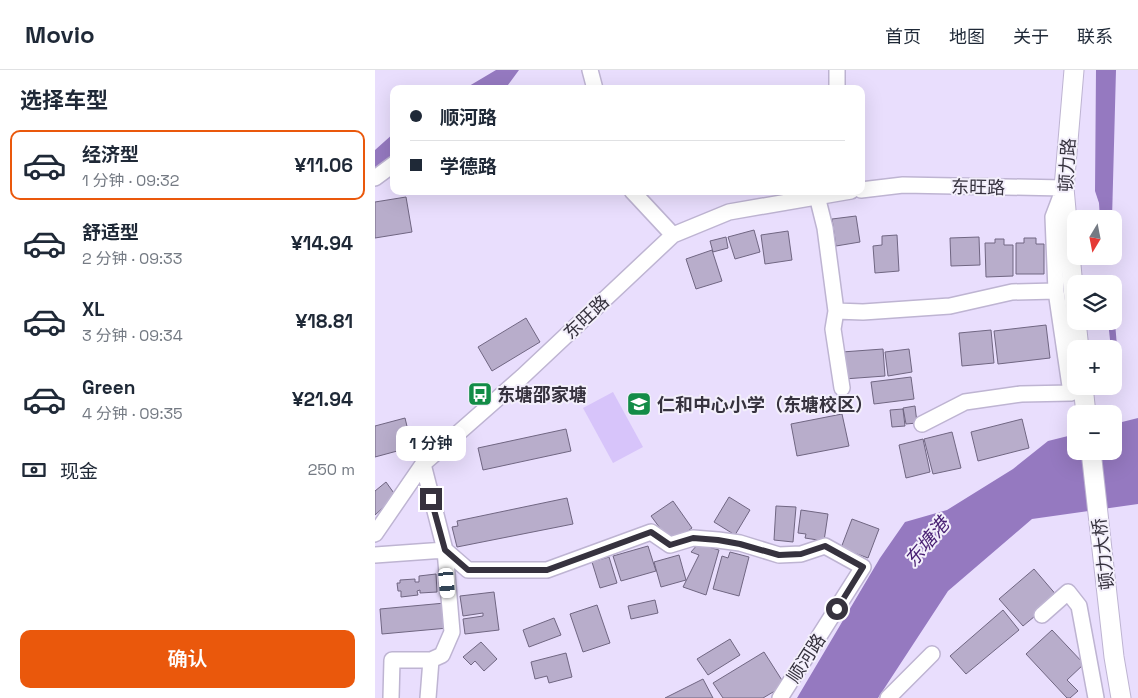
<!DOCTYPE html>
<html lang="zh">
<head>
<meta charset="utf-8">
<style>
  :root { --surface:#fff; --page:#f2f2f3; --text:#1f2937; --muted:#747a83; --line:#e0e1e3; --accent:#ea580c }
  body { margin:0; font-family:"Space Grotesk","Noto Sans SC",sans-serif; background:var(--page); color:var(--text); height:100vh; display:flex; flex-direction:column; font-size:19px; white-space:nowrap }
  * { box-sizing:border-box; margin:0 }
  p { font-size:16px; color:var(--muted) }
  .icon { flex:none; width:28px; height:28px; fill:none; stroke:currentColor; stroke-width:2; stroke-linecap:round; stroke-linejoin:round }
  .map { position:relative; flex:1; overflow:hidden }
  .details { display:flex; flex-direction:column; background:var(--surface); width:375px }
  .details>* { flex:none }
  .hud { position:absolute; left:15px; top:15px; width:475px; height:110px; border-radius:10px; box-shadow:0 5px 20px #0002; display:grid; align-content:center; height:110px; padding:0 20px; background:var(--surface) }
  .needle { width:32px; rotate:190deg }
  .tools { position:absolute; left:692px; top:140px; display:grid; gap:10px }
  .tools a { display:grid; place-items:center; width:55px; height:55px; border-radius:10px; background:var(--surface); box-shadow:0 5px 20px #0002; font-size:25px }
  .end { position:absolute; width:22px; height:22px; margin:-11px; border:6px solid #36323e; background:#fff; box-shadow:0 0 0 2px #fff }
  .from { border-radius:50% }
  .bubble { position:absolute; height:35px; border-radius:10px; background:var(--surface); box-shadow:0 5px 20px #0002; font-size:16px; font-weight:600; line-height:35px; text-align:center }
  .car { position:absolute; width:15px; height:30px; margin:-15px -8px; border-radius:6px; box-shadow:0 0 4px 1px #0007; background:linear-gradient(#fff 24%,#345 0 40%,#fff 0 76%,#345 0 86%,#fff 0) }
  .hud b { display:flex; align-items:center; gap:18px; height:48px; font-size:19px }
  .hud b+b { border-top:1px solid var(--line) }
  .hud i { width:12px; height:12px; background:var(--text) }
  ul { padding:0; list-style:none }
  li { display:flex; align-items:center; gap:15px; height:70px; margin:0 10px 8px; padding:0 10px; border:2px solid transparent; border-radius:10px }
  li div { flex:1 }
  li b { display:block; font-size:19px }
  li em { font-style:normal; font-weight:600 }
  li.selected { border-color:var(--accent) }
  li>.icon { width:45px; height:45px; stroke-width:1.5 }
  h2 { padding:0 20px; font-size:22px; line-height:60px }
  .pay { display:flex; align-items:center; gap:12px; height:55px; padding:0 20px; font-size:19px }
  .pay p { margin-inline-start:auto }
  .cta { display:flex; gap:10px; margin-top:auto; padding:10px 20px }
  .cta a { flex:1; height:58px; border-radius:10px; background:var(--accent); color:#fff; font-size:20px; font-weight:600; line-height:58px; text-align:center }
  header { display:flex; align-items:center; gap:30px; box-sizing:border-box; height:70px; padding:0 25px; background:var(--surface); border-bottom:1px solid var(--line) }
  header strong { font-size:24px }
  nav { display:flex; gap:28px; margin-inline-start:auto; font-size:18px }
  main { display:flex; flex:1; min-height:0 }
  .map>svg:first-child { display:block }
  .green { fill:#d7c4fa }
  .water { fill:#9579c0 }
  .building { fill:#b8adcb; stroke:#706682 }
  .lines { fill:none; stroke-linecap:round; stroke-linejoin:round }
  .minor-casing { stroke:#beb4d2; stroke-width:18 }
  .major-casing { stroke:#beb4d2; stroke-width:21 }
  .minor { stroke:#fff; stroke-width:15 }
  .major { stroke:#fff; stroke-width:19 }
  .route { stroke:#36323e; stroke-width:6 }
  .labels { text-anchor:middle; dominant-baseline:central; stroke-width:4; stroke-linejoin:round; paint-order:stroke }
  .street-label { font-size:18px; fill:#36323e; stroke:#f3effb }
  .poi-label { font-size:18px; font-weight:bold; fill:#36323e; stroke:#f3effb; text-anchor:start }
  .water-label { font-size:19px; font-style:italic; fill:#461d71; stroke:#f3effb }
</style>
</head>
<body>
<header>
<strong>Movio</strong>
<nav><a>首页</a><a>地图</a><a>关于</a><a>联系</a></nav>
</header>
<main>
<section class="details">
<h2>选择车型</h2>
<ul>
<li class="selected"><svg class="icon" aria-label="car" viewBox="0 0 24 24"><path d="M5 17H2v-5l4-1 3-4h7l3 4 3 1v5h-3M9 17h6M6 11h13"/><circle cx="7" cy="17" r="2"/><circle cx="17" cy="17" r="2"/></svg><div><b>经济型</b><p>1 分钟 · 09:32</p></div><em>¥11.06</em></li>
<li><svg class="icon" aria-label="car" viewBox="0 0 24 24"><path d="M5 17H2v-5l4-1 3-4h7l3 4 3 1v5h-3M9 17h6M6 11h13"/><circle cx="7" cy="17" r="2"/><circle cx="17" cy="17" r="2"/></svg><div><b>舒适型</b><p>2 分钟 · 09:33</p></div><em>¥14.94</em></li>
<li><svg class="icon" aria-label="car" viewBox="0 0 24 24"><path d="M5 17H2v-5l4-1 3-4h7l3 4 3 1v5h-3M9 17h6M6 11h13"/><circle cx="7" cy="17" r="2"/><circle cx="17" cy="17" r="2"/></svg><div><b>XL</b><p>3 分钟 · 09:34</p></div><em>¥18.81</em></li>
<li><svg class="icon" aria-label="car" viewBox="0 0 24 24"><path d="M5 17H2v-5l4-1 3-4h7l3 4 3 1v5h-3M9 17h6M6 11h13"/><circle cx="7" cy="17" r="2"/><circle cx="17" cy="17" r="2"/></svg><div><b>Green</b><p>4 分钟 · 09:35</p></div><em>¥21.94</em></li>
</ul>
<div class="pay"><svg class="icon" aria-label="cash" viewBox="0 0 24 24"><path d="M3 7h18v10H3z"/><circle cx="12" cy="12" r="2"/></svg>现金<p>250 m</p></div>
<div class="cta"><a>确认</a></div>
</section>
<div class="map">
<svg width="763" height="628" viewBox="0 0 763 628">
  <rect width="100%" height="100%" fill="#e9defd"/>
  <path class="green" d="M238,322L268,377L238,393L208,338Z"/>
  <path class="water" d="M121,0H144L130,19H89Z
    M721,0H741L737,149H725L724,133L720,121Z
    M19,63V83L0,101V80Z
    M739,240L744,301L739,302V279H736L733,251H739Z
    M763,348V434L657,449L573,521L503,628H422L505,488L530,452L572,440L638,399L673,371L701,364V381H739V354Z"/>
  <path class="building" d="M31,127L37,162L0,168V132Z
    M481,146L485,172L461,176L457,149Z
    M379,160L385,182L360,189L353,167Z
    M413,161L417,190L390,194L386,165Z
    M522,165L524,201L500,203L498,176L507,175V166Z
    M351,167L353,178L338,182L335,171Z
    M604,167L605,195L576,196L575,168Z
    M649,168H661V174H669V204H641V173H649Z
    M620,169H629V175H638V206L611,207L610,173H620Z
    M337,180L347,211L321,219L311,189Z
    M151,248L165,272L117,301L103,277Z
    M671,255L675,288L623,294L619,261Z
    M616,260L619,293L587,296L584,263Z
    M508,279L510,306L469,309L467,282Z
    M534,279L537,302L513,306L510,282Z
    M536,307L539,329L499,334L496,312Z
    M540,336L542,353L531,354L528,338Z
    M528,339L530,356L517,357L515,340Z
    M467,344L474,376L422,386L416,354Z
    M30,348L37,377L0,387V356Z
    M647,349L654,378L603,391L596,362Z
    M191,359L196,381L108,400L103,378Z
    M577,362L586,398L558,404L549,369Z
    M548,369L555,402L531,408L524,375Z
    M11,412L21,426L0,445V421Z
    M354,427L375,440L360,465L339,452Z
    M192,428L198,454L82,477L77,457L83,456L82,451Z
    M298,431L317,458L296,473L276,446Z
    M401,436L421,437L418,472L399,470Z
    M426,440L453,444L449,471L430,468L431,464L423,463Z
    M477,449L504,459L493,488L466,478Z
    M323,474L344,480L331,525L308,517L324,485L316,482Z
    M273,476L281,501L246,511L238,486Z
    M355,482L374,487L364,526L338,519L347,486L353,488Z
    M304,485L311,510L286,517L279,492Z
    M234,487L242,513L225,518L217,492Z
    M659,499L683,527L648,556L624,529Z
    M61,504L62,522L45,523V520L42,521L43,525L26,527V521H23L22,513H25V510L40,509V512H44V506Z
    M119,522L124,560L90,564L88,549L108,546V543L88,546L85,526Z
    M280,530L283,543L256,549L253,536Z
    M70,533L73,558L7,564L5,539Z
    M222,535L235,573L208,582L195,544Z
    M628,540L644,560L591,604L575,586Z
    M179,548L186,565L154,577L148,560Z
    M677,560L709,594L692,610L703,621L695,628H692L651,584Z
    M355,569L365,585L333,605L322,589Z
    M106,572L122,589L109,601L100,591L96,595L88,587Z
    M389,582L410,615L388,628H348L338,613Z
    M191,583L197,607L174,613L172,606L160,609L156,592Z
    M328,609L338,628H290Z"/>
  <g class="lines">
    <defs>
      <path id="minor" d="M215,0L220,19
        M462,0V19
        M0,108L19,94
        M486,120L528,115L689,118L678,147L681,221L696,323L646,324L590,332L547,354
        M257,121L298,165
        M442,126L450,158L461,241L458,259L467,318
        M461,241L488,242L575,236L637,222L681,221
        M48,394L70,480L93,500H172L276,462L295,475L318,468L343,470L365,473L404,485L426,484L450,476L488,497L405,628
        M0,464L48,394L147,307L298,165L354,142L476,121
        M0,485L70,480L77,562L67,585L56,590H17L16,628
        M667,545L693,522L704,536L721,628
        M53,628L56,590
        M513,628L557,584"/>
      <path id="major" d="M699,0L689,118L701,250
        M701,251L704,279
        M708,316L711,344
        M716,381L739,587L746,628"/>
    </defs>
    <use href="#minor" class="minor-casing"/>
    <use href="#major" class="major-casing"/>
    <use href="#minor" class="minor"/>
    <use href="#major" class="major"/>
  </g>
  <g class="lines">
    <path class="route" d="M56,429L70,480L93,500H172L276,462L295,475L318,468L343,470L365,474L404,485L426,484L450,476L488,497L462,539"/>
  </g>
  <defs>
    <symbol id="bus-square" viewBox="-11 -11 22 22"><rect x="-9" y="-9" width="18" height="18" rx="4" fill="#138c47" stroke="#f3effb"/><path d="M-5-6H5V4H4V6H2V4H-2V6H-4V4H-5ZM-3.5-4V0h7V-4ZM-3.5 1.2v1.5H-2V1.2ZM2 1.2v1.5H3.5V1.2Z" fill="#fff"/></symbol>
    <symbol id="school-square" viewBox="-11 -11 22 22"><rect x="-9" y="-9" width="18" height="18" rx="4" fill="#138c47" stroke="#f3effb"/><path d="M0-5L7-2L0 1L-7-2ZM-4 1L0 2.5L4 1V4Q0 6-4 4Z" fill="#fff"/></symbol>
  </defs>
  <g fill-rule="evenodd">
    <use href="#bus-square" x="91" y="310" width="28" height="28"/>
    <use href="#school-square" x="250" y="320" width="28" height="28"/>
  </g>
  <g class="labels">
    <g class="street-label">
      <text transform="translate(692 95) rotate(-87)">顿力路</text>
      <text transform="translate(603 117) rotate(1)">东旺路</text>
      <text transform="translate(211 247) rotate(-43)">东旺路</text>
      <text transform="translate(728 484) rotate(-97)">顿力大桥</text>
      <text transform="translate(431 588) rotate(-57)">顺河路</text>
    </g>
    <g class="poi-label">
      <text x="122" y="324">东塘邵家塘</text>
      <text x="282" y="334">仁和中心小学（东塘校区）</text>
    </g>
    <g class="water-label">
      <text transform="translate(552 472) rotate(-50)">东塘港</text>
    </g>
  </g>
</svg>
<div class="tools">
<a><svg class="needle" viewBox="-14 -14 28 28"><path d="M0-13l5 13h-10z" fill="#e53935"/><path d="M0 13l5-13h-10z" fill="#747a83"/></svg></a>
<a><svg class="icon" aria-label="layers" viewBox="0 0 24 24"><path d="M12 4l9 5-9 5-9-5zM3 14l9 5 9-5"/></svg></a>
<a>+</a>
<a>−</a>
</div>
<i class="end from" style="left:462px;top:539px"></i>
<i class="end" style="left:56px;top:429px"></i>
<div class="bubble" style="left:21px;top:356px;width:70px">1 分钟</div>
<i class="car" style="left:72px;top:513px;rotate:175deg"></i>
<div class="hud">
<b><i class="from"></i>顺河路</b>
<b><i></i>学德路</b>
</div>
</div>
</main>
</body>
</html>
